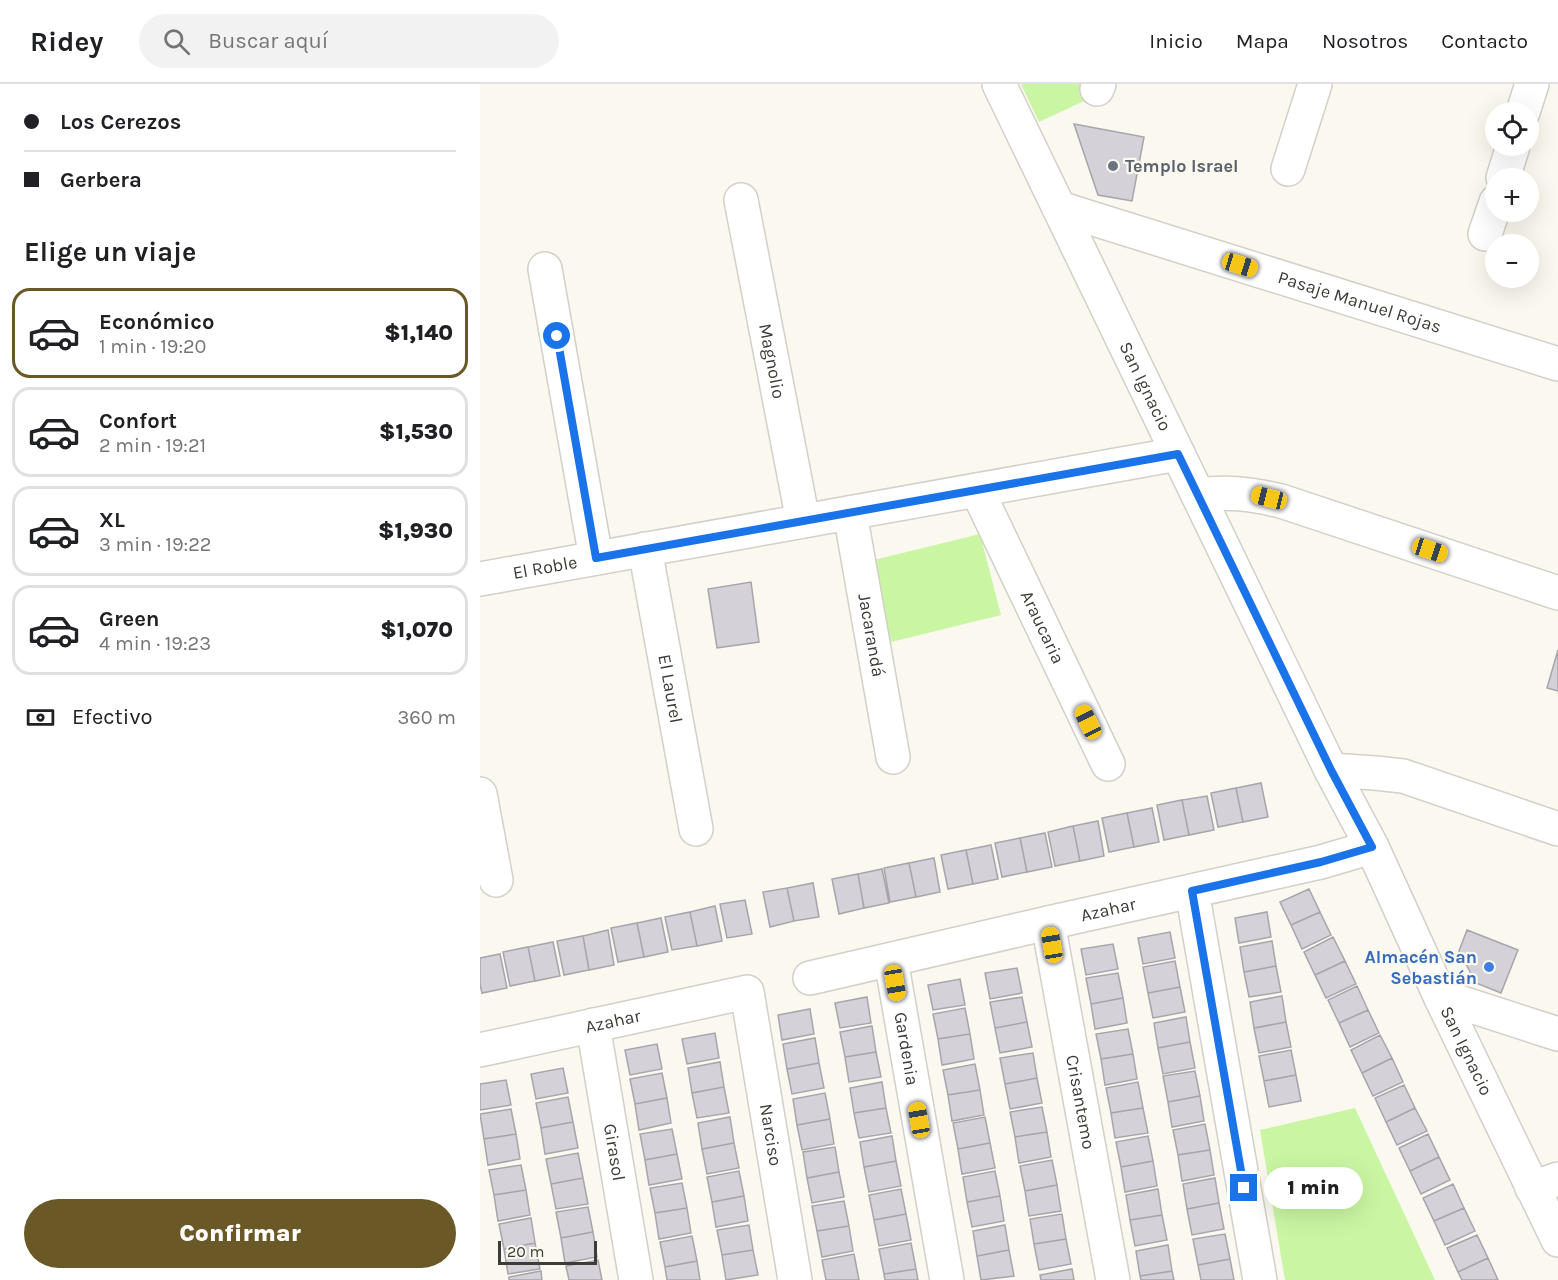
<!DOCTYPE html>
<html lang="es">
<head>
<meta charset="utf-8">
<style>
  :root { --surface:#fff; --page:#f2f2f2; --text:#202124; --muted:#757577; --line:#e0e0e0; --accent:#6a5826 }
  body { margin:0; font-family:Karla,sans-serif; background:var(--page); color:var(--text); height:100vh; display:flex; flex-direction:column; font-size:22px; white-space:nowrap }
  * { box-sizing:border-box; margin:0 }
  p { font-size:20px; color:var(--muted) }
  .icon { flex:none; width:33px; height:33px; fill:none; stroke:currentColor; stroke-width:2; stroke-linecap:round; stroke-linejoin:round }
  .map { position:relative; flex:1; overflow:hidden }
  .drawer { display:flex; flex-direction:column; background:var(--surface); width:480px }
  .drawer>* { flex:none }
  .guide { display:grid; align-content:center; height:132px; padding:0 24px; background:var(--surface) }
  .fabs { position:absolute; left:1005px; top:18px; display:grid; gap:12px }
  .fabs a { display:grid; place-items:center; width:54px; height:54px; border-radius:50%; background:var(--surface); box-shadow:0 6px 24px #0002; font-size:30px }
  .scale { position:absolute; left:18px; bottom:15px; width:99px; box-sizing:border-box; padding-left:6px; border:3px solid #3c3c38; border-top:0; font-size:16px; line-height:21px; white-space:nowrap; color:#3c3c38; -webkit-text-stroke:4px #faf8ef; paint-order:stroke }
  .end { position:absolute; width:27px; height:27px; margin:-14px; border:8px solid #1a73e8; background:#fff; box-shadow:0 0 0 3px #fff }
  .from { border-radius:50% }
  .bubble { position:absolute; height:42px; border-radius:21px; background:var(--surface); box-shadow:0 6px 24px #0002; font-size:20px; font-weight:800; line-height:42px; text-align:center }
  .car { position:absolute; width:18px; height:36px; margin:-18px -9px; border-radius:8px; box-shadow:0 0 4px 2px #0007; background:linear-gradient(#f5c518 24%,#345 0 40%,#f5c518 0 76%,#345 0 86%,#f5c518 0) }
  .guide b { display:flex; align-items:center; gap:21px; height:57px; font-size:22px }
  .guide b+b { border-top:2px solid var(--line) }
  .guide i { width:15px; height:15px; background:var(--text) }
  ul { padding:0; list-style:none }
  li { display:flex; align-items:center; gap:18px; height:90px; margin:0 12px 9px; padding:0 12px; border:3px solid var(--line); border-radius:18px }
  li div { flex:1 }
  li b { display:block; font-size:22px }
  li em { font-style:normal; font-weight:800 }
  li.current { border-color:var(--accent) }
  li>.icon { width:54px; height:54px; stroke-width:1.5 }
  h2 { padding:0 24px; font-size:27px; line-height:72px }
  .pay { display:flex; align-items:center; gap:15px; height:66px; padding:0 24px; font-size:22px }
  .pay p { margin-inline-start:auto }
  .action { display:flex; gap:12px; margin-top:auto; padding:12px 24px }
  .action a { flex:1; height:69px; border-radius:36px; background:var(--accent); color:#fff; font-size:24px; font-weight:800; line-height:69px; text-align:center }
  header { display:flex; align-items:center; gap:36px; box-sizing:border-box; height:84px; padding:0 30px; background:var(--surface); border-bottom:2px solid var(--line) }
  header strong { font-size:28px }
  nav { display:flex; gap:33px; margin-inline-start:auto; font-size:21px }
  .search { width:420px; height:54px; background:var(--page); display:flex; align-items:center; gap:15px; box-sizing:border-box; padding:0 21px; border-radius:33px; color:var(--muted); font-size:22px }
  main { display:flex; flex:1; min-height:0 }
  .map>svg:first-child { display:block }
  .green { fill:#caf6a3 }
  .building { fill:#d4d1d9; stroke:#a7a4ac; stroke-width:1.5 }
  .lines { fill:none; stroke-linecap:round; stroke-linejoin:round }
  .minor-casing { stroke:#d2d0c8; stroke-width:36 }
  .major-casing { stroke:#d2d0c8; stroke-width:36 }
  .minor { stroke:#fff; stroke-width:33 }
  .major { stroke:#fff; stroke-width:33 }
  .route { stroke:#1a73e8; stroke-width:8 }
  .worship-dot { fill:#6b7280; stroke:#faf8ef; stroke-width:2 }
  .shop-dot { fill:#3f7fe0; stroke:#faf8ef; stroke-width:2 }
  .labels { text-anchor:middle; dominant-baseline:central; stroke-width:4.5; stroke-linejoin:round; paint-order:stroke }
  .worship-label { font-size:18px; font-weight:bold; fill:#5b616d; stroke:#faf8ef; text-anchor:start }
  .street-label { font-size:18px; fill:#3c3c38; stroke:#faf8ef }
  .shop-label { font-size:18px; font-weight:bold; fill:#366cbe; stroke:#faf8ef; text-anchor:end }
</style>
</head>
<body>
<header>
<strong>Ridey</strong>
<div class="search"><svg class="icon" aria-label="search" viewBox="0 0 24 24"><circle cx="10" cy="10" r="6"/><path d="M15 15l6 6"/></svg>Buscar aquí</div>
<nav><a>Inicio</a><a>Mapa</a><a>Nosotros</a><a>Contacto</a></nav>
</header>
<main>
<section class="drawer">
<div class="guide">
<b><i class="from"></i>Los Cerezos</b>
<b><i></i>Gerbera</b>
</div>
<h2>Elige un viaje</h2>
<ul>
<li class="current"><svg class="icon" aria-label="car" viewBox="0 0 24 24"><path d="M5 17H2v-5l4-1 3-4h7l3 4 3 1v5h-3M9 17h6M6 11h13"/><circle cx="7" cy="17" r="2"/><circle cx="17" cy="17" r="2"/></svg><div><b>Económico</b><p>1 min · 19:20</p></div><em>$1,140</em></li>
<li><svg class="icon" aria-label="car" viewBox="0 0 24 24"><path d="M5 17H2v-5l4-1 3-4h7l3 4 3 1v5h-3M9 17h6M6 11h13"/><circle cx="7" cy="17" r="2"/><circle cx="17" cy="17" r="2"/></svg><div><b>Confort</b><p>2 min · 19:21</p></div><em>$1,530</em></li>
<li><svg class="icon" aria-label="car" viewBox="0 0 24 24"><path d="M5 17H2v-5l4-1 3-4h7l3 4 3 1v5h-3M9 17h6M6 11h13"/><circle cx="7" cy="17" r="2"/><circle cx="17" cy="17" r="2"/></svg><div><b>XL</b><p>3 min · 19:22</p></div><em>$1,930</em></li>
<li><svg class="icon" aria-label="car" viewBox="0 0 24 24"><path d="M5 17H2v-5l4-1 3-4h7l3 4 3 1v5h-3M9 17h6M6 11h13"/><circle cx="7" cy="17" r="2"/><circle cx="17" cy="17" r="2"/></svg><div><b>Green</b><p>4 min · 19:23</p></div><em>$1,070</em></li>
</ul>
<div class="pay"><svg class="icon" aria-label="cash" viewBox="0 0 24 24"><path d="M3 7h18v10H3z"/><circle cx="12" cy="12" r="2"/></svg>Efectivo<p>360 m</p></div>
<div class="action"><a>Confirmar</a></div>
</section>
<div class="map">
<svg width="1078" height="1196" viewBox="0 0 1078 1196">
  <rect width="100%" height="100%" fill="#faf8ef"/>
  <path class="green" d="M541,0H622L619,10L559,38Z
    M500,450L521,531L411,558L390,477Z
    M875,1024L955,1196H805L780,1046Z"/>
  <path class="building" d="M594,40L664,53L652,117L618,111Z
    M271,498L279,558L237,564L228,505Z
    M1078,566V607L1067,604Z
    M781,699L788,733L763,738L756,704Z
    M756,704L763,738L738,743L731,709Z
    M727,712L734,746L709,751L702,716Z
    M702,716L709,751L684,756L677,721Z
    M672,724L679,758L654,763L647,729Z
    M647,729L654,763L629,768L622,734Z
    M618,737L624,772L600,777L593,742Z
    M593,742L600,777L575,782L568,748Z
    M565,749L572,783L547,788L540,754Z
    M540,754L547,788L522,793L515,759Z
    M511,761L518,795L493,800L486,766Z
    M486,766L493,800L468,805L461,771Z
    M454,774L460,808L436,813L429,779Z
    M429,779L436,813L410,818L404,784Z
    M402,785L409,819L384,824L378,790Z
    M378,790L384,824L359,830L352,795Z
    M333,799L339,833L314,837L307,804Z
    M307,804L314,837L290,843L283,808Z
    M829,805L840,828L811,841L800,818Z
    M265,816L272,850L247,854L240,820Z
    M235,822L242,857L217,862L210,828Z
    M210,828L217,862L192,866L185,833Z
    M787,828L791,853L759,859L755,834Z
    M840,828L851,851L822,865L811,841Z
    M181,834L188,868L164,873L157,839Z
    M157,839L164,873L138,878L131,844Z
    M128,846L134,881L109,886L103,852Z
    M987,846L1038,866L1021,909L996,899L979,867Z
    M690,848L695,874L663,880L658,854Z
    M103,852L109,886L84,891L77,857Z
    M853,853L865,877L835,891L824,868Z
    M792,857L796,882L764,888L760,863Z
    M73,858L80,892L55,897L48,863Z
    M633,860L638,885L606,891L601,865Z
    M48,863L55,897L30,902L23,868Z
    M20,870L27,904L2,909L0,900V874Z
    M695,877L700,903L668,909L663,883Z
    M865,877L876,900L846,914L835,891Z
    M796,882L801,908L769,913L764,888Z
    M537,884L542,909L510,915L505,889Z
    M638,889L643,914L611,920L606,894Z
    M480,895L485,921L453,926L448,901Z
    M877,902L888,926L859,939L848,916Z
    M700,903L705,928L673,934L668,909Z
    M802,912L806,938L774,944L770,918Z
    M387,913L391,939L360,944L355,919Z
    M542,913L547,938L515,944L510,918Z
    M643,914L647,939L615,945L611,920Z
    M485,924L490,950L458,955L453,930Z
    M330,925L334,950L302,956L298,931Z
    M888,926L899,949L870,963L859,939Z
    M706,933L710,958L678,964L674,939Z
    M547,938L552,963L520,969L515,944Z
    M806,938L811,963L779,969L774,944Z
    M392,942L396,968L365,973L360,948Z
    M648,945L653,970L621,975L616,950Z
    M235,949L239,974L207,980L202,955Z
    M490,950L494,975L462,981L458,955Z
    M900,951L912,974L882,989L871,966Z
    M335,954L339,979L307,985L303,960Z
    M710,958L715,984L683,990L678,964Z
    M177,960L182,985L150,991L145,966Z
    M811,966L816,991L784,997L779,972Z
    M396,968L401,993L369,998L365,973Z
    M553,969L557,994L525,1000L520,974Z
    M653,970L657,995L625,1001L621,975Z
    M912,974L923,998L893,1012L882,989Z
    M240,978L244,1003L212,1009L208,984Z
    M339,979L344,1004L312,1010L307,985Z
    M495,980L500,1006L468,1011L463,986Z
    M83,984L88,1009L56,1015L51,990Z
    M715,987L720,1012L688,1018L683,992Z
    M182,989L187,1014L155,1020L150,995Z
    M816,991L821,1017L789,1023L784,997Z
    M557,994L562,1019L530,1025L525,1000Z
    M26,996L31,1021L0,1026V1000Z
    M402,998L406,1024L374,1029L370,1004Z
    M658,998L663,1024L631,1029L626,1004Z
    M924,1001L935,1024L906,1038L895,1014Z
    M244,1003L249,1029L217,1034L212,1009Z
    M500,1006L504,1031L472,1037L468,1011Z
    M345,1009L350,1035L317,1041L313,1015Z
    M720,1012L724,1037L692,1043L688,1018Z
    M88,1013L93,1038L61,1044L56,1019Z
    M187,1014L191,1039L159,1046L155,1020Z
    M562,1023L567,1048L535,1053L530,1028Z
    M406,1024L411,1049L379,1054L374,1029Z
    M663,1024L668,1049L635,1054L631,1029Z
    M935,1024L947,1047L917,1061L906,1038Z
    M31,1025L36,1050L4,1055L0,1030Z
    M250,1033L254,1059L222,1065L218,1039Z
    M505,1033L510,1059L478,1065L473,1039Z
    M350,1035L354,1060L322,1066L317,1041Z
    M93,1038L98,1064L65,1070L61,1044Z
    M725,1040L730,1066L698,1071L693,1046Z
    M192,1045L197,1070L165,1076L160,1050Z
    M567,1048L571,1073L539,1079L535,1053Z
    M36,1050L40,1075L8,1081L4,1055Z
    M948,1050L959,1073L930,1087L919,1064Z
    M412,1052L416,1077L384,1083L380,1058Z
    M668,1052L673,1077L641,1083L636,1058Z
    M254,1059L259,1084L227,1090L222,1065Z
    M510,1059L515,1084L482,1090L478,1065Z
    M355,1063L359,1088L327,1094L323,1068Z
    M730,1066L734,1091L702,1097L698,1071Z
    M98,1069L103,1094L71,1100L66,1075Z
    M197,1070L202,1095L169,1101L165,1076Z
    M959,1073L970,1096L941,1110L930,1087Z
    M572,1076L577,1101L545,1107L540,1082Z
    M416,1077L421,1102L389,1108L384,1083Z
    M673,1077L677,1102L645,1108L641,1083Z
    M41,1081L46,1106L14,1111L9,1086Z
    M259,1087L264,1112L232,1118L227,1093Z
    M515,1087L520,1112L487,1118L483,1093Z
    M359,1088L364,1113L332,1119L327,1094Z
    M103,1094L108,1120L76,1125L71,1100Z
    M735,1094L739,1119L707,1125L703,1100Z
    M202,1099L207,1124L175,1129L170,1104Z
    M973,1100L984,1124L954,1137L943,1114Z
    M577,1101L581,1127L549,1132L545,1107Z
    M421,1105L426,1130L394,1136L389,1111Z
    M678,1105L682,1131L650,1136L646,1111Z
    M46,1106L50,1131L18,1137L14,1111Z
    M264,1112L268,1137L236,1143L232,1118Z
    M520,1112L524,1137L492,1143L487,1118Z
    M364,1117L369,1142L337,1147L332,1122Z
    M739,1119L744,1145L712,1151L707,1125Z
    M108,1123L113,1148L81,1154L76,1128Z
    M207,1124L211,1149L179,1155L175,1129Z
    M984,1124L995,1147L965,1161L954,1137Z
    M426,1130L431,1156L399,1162L394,1136Z
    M582,1130L586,1155L554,1160L550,1135Z
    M682,1131L687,1156L655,1162L650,1136Z
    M51,1134L55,1159L24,1165L19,1140Z
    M269,1141L273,1166L242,1171L237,1146Z
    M525,1141L529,1166L497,1172L493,1147Z
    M369,1142L373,1167L342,1173L337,1147Z
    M113,1148L117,1173L85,1179L81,1154Z
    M745,1150L750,1175L718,1181L713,1155Z
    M997,1151L1008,1174L978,1188L967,1164Z
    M212,1152L217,1177L185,1183L180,1158Z
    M586,1155L591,1180L559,1186L554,1160Z
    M55,1159L60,1185L28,1190L24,1165Z
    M431,1159L436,1185L404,1190L399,1165Z
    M688,1161L692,1187L660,1192L656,1167Z
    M273,1166L278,1191L246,1196L242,1171Z
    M529,1166L534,1192L501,1196L497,1172Z
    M374,1170L379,1196H346L342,1176Z
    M1008,1174L1018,1196H982L978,1188Z
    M750,1175L754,1196H721L718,1181Z
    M118,1176L122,1196H89L86,1182Z
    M217,1177L220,1196H187L185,1183Z
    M436,1185L438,1196H405L404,1190Z
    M592,1185L594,1196H561L560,1191Z
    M61,1187L62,1196H29V1193Z
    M692,1187L694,1196H661L660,1192Z"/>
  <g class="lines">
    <defs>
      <g id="minor">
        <path d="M617,5L619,0"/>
        <path d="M1043,28L1052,0"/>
        <path d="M808,85L835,0"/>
        <path d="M1023,94L1033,62"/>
        <path id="s1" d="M261,116L323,437"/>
        <path id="s2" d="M579,124L1078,280"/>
        <path d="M1005,150L1016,118"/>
        <path d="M65,185L116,474"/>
        <path id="s3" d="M497,406L628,680"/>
        <path d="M718,411C748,407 771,410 801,417L1078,509"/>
        <path id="s4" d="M370,429L413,673"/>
        <path id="s5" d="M165,465L216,745"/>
        <path id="s6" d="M0,495L698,370"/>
        <path d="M851,686L895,689L923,692L1078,745"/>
        <path d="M0,710L16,796"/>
        <path d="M712,807L780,1196"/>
        <path id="s7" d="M568,839L633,1196"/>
        <path id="s8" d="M411,876L467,1196"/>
        <path id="s9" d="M330,894L568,839L841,778L892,763"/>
        <path d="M960,912L1078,950"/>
        <path id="s10" d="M113,941L156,1196"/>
        <path id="s11" d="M0,966L267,908L315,1196"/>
        <path d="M1052,1104L1078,1095"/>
      </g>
      <g id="major">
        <path id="s12" d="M519,0L851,686L892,763L960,912L1078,1156"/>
      </g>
    </defs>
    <use href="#minor" class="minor-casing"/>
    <use href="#major" class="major-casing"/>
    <use href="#minor" class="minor"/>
    <use href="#major" class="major"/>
  </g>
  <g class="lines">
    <path class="route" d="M77,252L116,474L698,370L851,686L892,763L841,778L712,807L764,1104"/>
  </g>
  <circle class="worship-dot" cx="633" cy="82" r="6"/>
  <circle class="shop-dot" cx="1009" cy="883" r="6"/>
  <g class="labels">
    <g class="worship-label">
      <text x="645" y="82">Templo Israel</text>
    </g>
    <g class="street-label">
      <text stroke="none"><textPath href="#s2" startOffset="315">Pasaje Manuel Rojas</textPath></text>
      <text stroke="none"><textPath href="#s1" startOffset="164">Magnolio</textPath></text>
      <text stroke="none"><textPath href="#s12" startOffset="336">San Ignacio</textPath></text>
      <text stroke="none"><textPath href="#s6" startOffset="66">El Roble</textPath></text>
      <text stroke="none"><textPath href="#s3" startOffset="152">Araucaria</textPath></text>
      <text stroke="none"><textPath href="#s4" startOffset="124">Jacarandá</textPath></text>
      <text stroke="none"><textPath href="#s5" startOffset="142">El Laurel</textPath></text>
      <text stroke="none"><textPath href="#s9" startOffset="306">Azahar</textPath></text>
      <text stroke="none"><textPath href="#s11" startOffset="136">Azahar</textPath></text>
      <text stroke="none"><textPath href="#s8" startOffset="90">Gardenia</textPath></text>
      <text stroke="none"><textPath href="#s12" startOffset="1074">San Ignacio</textPath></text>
      <text stroke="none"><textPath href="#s7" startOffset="182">Crisantemo</textPath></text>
      <text stroke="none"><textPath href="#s11" startOffset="418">Narciso</textPath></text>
      <text stroke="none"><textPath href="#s10" startOffset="129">Girasol</textPath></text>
    </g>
    <g class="shop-label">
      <text x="997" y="873">Almacén San<tspan x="997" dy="21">Sebastián</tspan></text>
    </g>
  </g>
</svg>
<div class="fabs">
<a><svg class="icon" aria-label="locate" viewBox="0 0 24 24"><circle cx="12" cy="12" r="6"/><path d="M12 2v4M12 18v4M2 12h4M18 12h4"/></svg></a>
<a>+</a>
<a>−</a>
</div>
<div class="scale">20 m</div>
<i class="end from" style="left:77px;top:252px"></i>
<i class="end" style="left:764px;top:1104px"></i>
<div class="bubble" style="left:784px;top:1083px;width:99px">1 min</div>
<i class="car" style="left:760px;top:181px;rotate:107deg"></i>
<i class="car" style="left:789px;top:414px;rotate:284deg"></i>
<i class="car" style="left:950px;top:466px;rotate:108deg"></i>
<i class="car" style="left:608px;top:638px;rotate:334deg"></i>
<i class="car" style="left:572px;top:861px;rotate:350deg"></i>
<i class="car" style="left:415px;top:899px;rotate:170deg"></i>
<i class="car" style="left:439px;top:1036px;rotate:350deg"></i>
</div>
</main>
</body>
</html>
